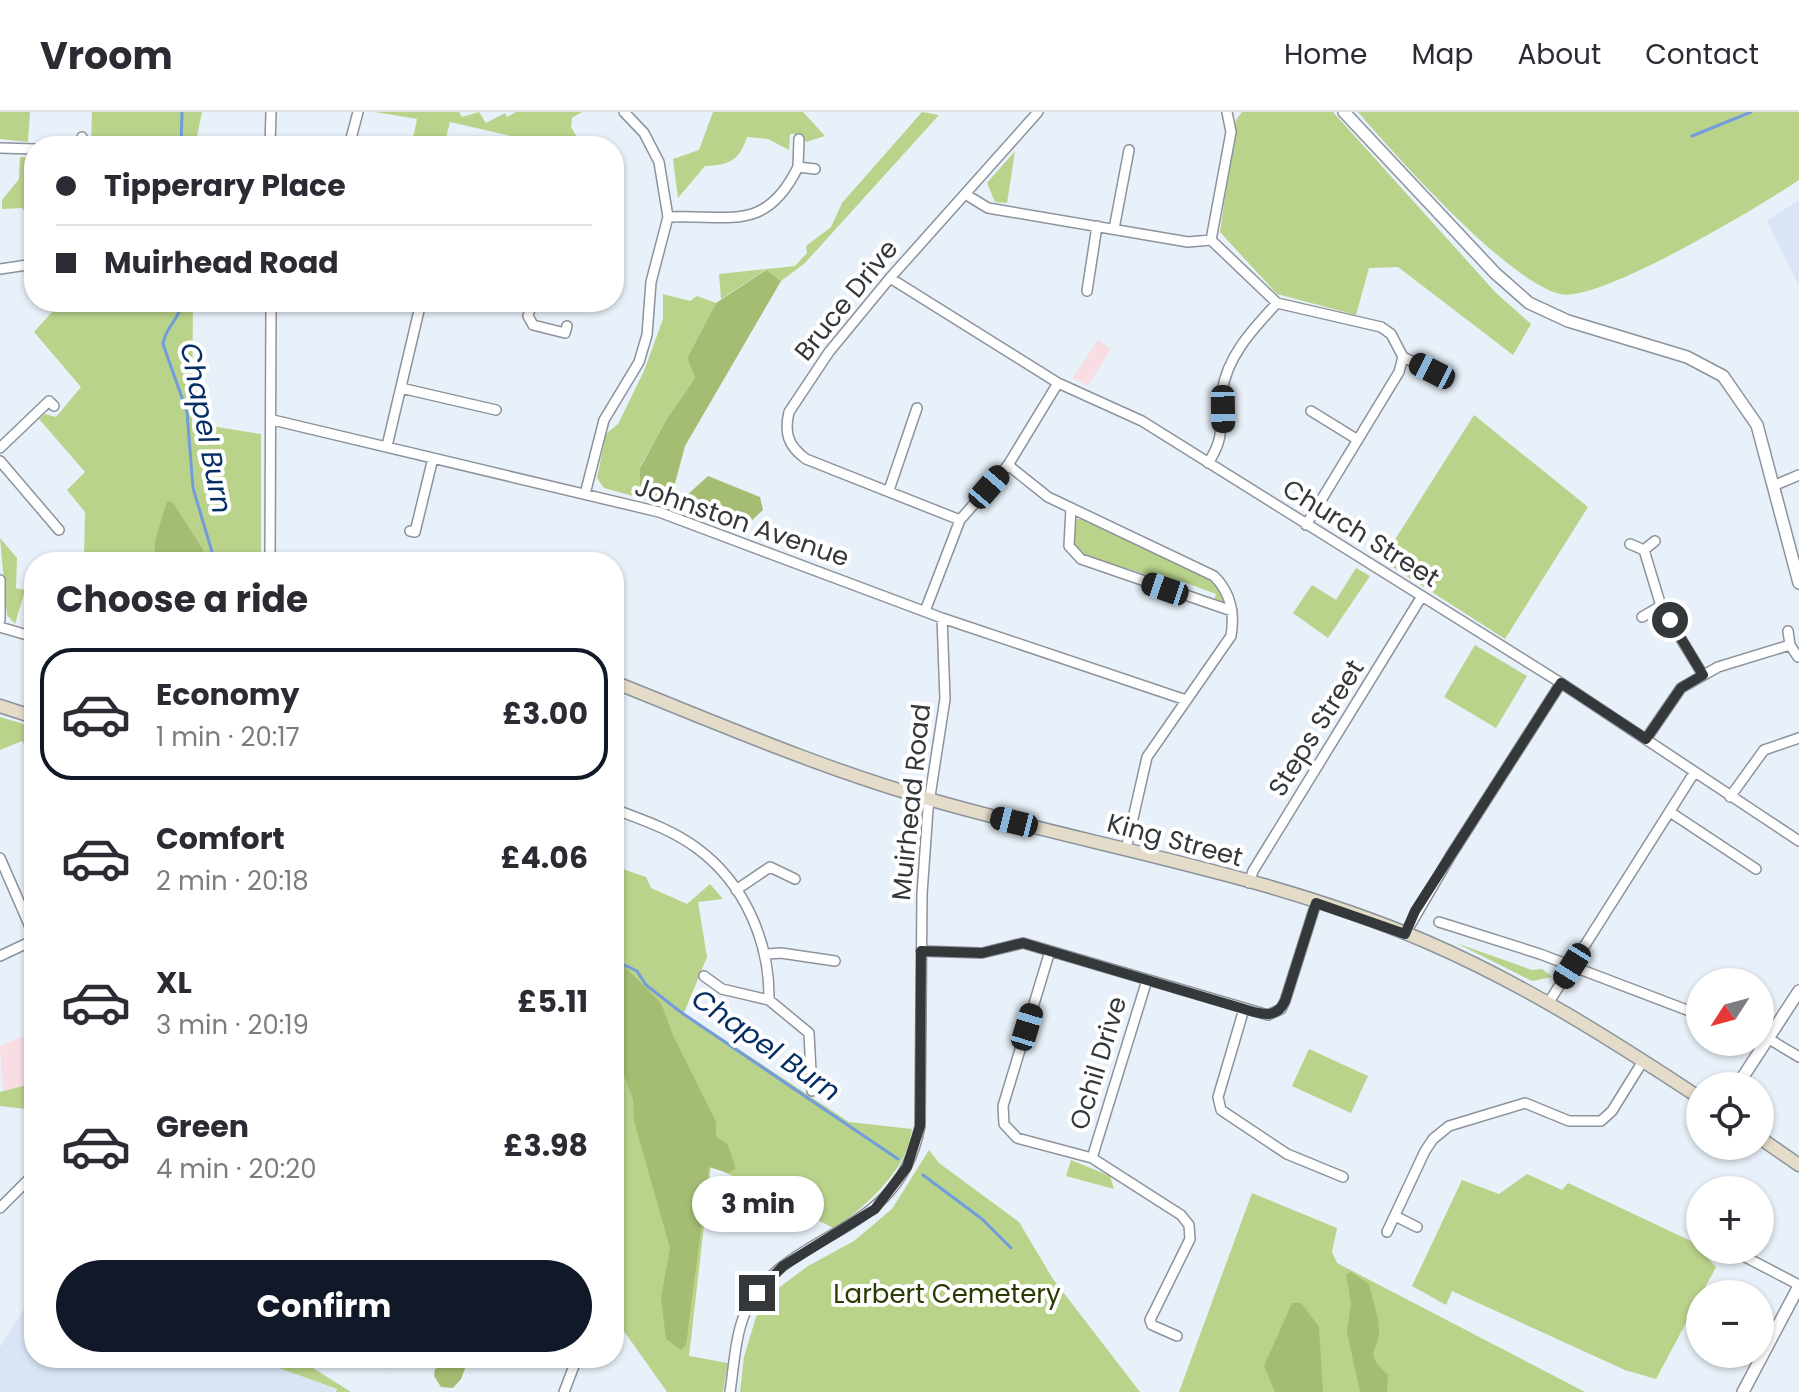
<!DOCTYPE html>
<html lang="en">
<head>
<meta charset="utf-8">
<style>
  :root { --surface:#fff; --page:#f2f2f3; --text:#2b2b33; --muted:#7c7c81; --line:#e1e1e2; --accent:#111827 }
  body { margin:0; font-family:Poppins,sans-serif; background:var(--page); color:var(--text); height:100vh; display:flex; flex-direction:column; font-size:30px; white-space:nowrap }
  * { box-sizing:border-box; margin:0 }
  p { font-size:26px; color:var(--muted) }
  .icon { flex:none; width:44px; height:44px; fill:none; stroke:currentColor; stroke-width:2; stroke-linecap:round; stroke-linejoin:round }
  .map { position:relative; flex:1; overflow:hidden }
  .sheet { position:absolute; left:24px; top:440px; width:600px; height:816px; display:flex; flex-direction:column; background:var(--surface); border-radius:32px; box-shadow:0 2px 6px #0004 }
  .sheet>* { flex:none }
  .top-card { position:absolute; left:24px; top:24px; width:600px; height:176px; border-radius:32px; box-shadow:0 2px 6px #0004; display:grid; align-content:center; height:176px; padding:0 32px; background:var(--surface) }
  .needle { width:52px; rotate:234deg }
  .controls { position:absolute; left:1686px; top:856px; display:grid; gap:16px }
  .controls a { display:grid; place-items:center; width:88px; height:88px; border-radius:50%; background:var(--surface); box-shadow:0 2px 6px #0004; font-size:40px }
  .end { position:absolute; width:36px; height:36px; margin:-18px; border:10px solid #35383b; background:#fff; box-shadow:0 0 0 4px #fff }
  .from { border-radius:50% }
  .bubble { position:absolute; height:56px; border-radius:28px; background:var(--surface); box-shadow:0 2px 6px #0004; font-size:26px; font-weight:700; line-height:56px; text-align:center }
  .car { position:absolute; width:24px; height:48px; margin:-24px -12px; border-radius:10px; box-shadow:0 0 6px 2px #0007; background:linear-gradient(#222 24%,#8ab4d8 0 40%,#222 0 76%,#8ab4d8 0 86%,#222 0) }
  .top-card b { display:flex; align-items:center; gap:28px; height:76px; font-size:30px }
  .top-card b+b { border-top:2px solid var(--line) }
  .top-card i { width:20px; height:20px; background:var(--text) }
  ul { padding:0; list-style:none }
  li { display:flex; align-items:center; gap:24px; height:132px; margin:0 16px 12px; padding:0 16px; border:4px solid transparent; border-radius:32px }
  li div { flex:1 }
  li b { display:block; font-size:30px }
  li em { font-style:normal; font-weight:700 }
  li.active { border-color:var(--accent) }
  li>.icon { width:72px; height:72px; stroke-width:1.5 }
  h2 { padding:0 32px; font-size:36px; line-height:96px }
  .action { display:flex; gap:16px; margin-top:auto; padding:16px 32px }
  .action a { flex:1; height:92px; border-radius:48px; background:var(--accent); color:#fff; font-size:32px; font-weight:700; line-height:92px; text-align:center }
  header { display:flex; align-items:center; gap:48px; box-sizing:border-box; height:112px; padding:0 40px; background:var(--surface); border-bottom:2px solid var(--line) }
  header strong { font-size:38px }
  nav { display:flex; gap:44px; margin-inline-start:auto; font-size:28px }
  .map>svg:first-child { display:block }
  .commercial { fill:#f8dde2 }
  .built { fill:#d9e5f5 }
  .green { fill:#bad38b }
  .forest { fill:#a4bd72 }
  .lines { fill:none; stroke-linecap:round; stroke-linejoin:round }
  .stream { stroke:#729cdb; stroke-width:3 }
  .minor-casing { stroke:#8c939c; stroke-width:12 }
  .tertiary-casing { stroke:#8c939c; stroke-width:14 }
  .secondary-casing { stroke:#8c939c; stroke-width:15 }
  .minor { stroke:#fff; stroke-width:9 }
  .tertiary { stroke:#fff; stroke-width:11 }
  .secondary { stroke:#e4dcc8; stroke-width:12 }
  .route { stroke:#35383b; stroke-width:10 }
  .labels { text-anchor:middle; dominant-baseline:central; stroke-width:8; stroke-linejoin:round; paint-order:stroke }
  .street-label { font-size:26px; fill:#35383b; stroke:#fff }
  .park-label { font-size:26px; fill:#2b3a00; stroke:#fff }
  .water-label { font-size:28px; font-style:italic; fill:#052e65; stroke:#fff }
</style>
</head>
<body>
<header>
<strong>Vroom</strong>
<nav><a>Home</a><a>Map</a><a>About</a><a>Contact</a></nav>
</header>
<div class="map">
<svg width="1799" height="1280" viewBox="0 0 1799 1280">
  <rect width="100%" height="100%" fill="#e8f0f9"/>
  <path class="commercial" d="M1098,228L1111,237L1088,274L1073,266Z
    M34,920V971L3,979L0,934Z"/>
  <path class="built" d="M1799,88V174L1767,109Z
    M34,1181V1246H251L336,1277L334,1280H0V1235Z"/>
  <path class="green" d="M0,0H30L28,30L0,27Z
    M92,0H202L195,34H91Z
    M375,0H459L462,5L479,0L486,11L505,1L507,5L516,0H582L572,6L571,15L582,34H555L450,10L444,34H414L412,31L417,7Z
    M713,0H803L825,24L806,30L803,22H790L789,38L768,27L747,25C739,49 729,53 705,54L678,86L673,47L699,38Z
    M922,0L939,3L805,151L781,169L765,158L721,187L719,162L795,154L807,141L806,134L831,115L842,91Z
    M1242,0H1333L1496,181L1531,212L1513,243L1398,155L1369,156L1356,203L1277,182L1220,120L1236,8Z
    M1358,0H1799V68C1762,93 1598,192 1560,182C1507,169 1396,44 1358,0Z
    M1015,39L1007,91L995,90L987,71Z
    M20,45L34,46V144L33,111L22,96L2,97V88L19,67Z
    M663,182L690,189L697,184L716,191L687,246L695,266L666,308L640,355V386L604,376L597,366L606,322L618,312L644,259L663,207Z
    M41,190H193L192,311L261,322V450H84L85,400L67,378L85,360L39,307L45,302L56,305L81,275L34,220L52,200Z
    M1474,303L1588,395L1505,527L1382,448Z
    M720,392L750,410L746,421L700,407Z
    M1075,407H1082L1209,466L1222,478L1225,490L1214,489L1216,482L1181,469L1178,477L1173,470L1081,443L1073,433Z
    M0,426L17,446L16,476L25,478L15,512L7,503Z
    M1356,456L1370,464L1328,526L1293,501L1312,473L1336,488Z
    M1475,533L1527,564L1496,616L1444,585Z
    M0,605L34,615V631L26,635L22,629L0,638Z
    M614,754L646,765L651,776L687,792L710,772L723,787L698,790L707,845L684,901L849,1010L912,1017C908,1059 865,1093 835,1117L711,1053L689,1244L728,1251L723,1280H667L614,1205Z
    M1456,831L1532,858L1542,857L1552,865L1532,869Z
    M1309,937L1368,964L1351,1001L1292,974Z
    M34,971V998L0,994V980Z
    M929,1038L939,1051L1019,1110L1053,1167L1140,1280H740L744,1245L756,1205L773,1180L808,1154L854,1129L892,1097Z
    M1071,1048L1110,1064L1114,1077L1066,1064Z
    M1527,1062L1562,1078L1568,1071L1693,1130L1716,1155L1656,1267L1625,1258L1452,1179L1446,1193L1412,1174L1462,1068L1499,1082Z
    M1252,1081L1337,1116L1332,1140L1337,1151L1585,1280H1179Z
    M251,1246H297L351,1280H336L337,1277Z"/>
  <path class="forest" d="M766,158L781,169L685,334L674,375L686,384L708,364L760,385L763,398L750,410L720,392L700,407L640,386V356L666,308L695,266L687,246L716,191Z
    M167,389L173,391L202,436L206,450H154L155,429Z
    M614,844L661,891L673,923L716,1010V1024L728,1033L736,1057L728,1061L709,1055L686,1233L681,1238L666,1227L661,1186L670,1136L634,1009L633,987L614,936Z
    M1351,1160L1369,1172C1372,1186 1378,1202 1379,1217C1381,1240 1360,1238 1388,1263L1387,1280H1360L1347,1220L1351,1191L1346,1162Z
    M1292,1191H1301L1319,1215L1323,1280H1275L1264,1254Z
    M444,1246H469L461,1267L453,1276L441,1275L434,1264L435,1257L445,1252Z"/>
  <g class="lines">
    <path class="stream" d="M1692,24L1751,0
      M181,34L182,0
      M181,190C181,206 165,215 163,232L187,300L193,376L215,450
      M614,848L637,859L646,873L682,901L898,1047
      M923,1063L982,1107L1011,1136"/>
    <defs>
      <path id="minor" d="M1227,0L1231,20L1211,128L1277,191L1381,215L1391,222L1403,245L1432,259
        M82,25V34
        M270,34L271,0
        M349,34L358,0
        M0,36L34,37
        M798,55L799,27
        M965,82L988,96L1188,130L1211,128
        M668,105C729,102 765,122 798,55L815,57
        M1114,117L1129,38
        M0,157L34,152
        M890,166L1058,271L1142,309L1561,571L1799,729
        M1087,179L1097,114
        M532,190L528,204L533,213L565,221L567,214
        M401,276L496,298
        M1311,299L1358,328
        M273,308L659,400L942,506L1186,588
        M387,334L421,190
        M0,336L49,289L54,294
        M0,349L59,418
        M1208,351C1228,321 1217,311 1222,280C1227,244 1253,217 1277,191
        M1008,353L1048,385L1214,464C1231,481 1235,501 1231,524L1147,645L1126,737
        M1773,374L1799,363
        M889,378L917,296
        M585,382L604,308L639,250L647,223L651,170L668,105L659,50L644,21L624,0
        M1071,397L1069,434L1081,447L1232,499
        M960,408L806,347C788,334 784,321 789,300L829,240L890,166L1038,0
        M1306,413L1399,260L1403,245
        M410,419L415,420L433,346
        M1630,432L1644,438L1661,494L1703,563
        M1644,438L1655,429
        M270,450L271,190
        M0,468V508
        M925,499L960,408L1008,353L1058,271
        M1642,505L1661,494
        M0,515L34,525
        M1788,519L1790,533
        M1646,627L1681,576L1718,555L1790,533L1798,545
        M1730,685L1764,638L1799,626
        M614,697C643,708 673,718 698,737C745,772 770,831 769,888
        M1670,700L1756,757
        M0,746L34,824
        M1249,771L1253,759L1422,484
        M736,778L770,755L795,767
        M1439,810L1540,842L1700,903
        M1405,822L1451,743L1561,571
        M921,839L982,841L1023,831L1268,903L1281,897L1285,889L1316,791
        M1050,839L1003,994L1004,1012L1017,1026L1092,1046L1181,1103L1189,1113L1190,1127L1150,1208L1152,1213L1177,1224
        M767,842L781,841L835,849
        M0,844L34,828
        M704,864L722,877L769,888L809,921L812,979
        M1549,890L1694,661
        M1244,897L1218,985L1221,998L1287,1042L1343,1065
        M1769,927L1799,945
        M1092,1046L1147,868
        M0,1096L34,1062
        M1395,1104L1417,1115
        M1387,1120L1425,1039L1433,1027L1449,1014L1525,991L1569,1009H1601L1612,999L1643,949
        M1732,1138L1799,1173
        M382,1246L390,1250L393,1246
        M564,1280L577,1246
        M730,1280C734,1254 735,1225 745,1201C785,1114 898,1131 920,1014L922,782L928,697L945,587L942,506"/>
      <path id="tertiary" d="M1344,0L1495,161L1529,191L1568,209L1687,245L1723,264L1757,313L1799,471
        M1737,974L1799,879
        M1743,1280L1799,1174"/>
      <path id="secondary" d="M614,570C719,612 823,657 932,688C1096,735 1269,762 1427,830C1524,872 1612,928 1700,986
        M0,594L34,605
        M1760,1026L1799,1053"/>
    </defs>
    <use href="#minor" class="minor-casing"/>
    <use href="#tertiary" class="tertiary-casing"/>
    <use href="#secondary" class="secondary-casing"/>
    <use href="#minor" class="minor"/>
    <use href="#tertiary" class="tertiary"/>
    <use href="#secondary" class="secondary"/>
  </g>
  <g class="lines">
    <path class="route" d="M757,1181L783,1154L875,1097L907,1055L920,1014L921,839L982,841L1023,831L1244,897C1261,902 1276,908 1285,889L1316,791L1405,822L1415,799L1561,571L1646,627L1681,576L1703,563L1670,508"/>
  </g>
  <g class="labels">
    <g class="street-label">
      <text transform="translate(846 188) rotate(-51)">Bruce Drive</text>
      <text transform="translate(742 410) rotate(19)">Johnston Avenue</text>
      <text transform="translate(1361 421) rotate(32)">Church Street</text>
      <text transform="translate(1316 616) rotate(-58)">Steps Street</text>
      <text transform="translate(911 690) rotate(-84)">Muirhead Road</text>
      <text transform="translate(1175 728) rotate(15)">King Street</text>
      <text transform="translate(1098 951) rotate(-73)">Ochil Drive</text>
    </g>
    <g class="park-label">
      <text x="947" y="1182">Larbert Cemetery</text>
    </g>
    <g class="water-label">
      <text transform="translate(206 316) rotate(79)">Chapel Burn</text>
      <text transform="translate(766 933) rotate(35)">Chapel Burn</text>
    </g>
  </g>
</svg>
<div class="controls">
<a><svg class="needle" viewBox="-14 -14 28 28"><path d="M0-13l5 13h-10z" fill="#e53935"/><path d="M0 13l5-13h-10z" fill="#7c7c81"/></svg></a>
<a><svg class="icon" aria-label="locate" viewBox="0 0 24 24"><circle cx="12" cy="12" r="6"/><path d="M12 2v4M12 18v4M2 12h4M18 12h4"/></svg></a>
<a>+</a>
<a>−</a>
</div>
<i class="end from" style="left:1670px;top:508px"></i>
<i class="end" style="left:757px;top:1181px"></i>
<div class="bubble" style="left:692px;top:1064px;width:132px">3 min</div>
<i class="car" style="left:1432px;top:259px;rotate:297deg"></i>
<i class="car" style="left:1223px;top:297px;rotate:179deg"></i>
<i class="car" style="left:989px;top:375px;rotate:41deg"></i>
<i class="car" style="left:1165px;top:477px;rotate:289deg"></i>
<i class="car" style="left:1014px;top:710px;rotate:284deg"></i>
<i class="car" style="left:1572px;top:854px;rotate:212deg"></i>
<i class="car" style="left:1027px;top:915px;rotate:17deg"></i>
<div class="top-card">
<b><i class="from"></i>Tipperary Place</b>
<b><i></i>Muirhead Road</b>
</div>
<section class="sheet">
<h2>Choose a ride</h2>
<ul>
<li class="active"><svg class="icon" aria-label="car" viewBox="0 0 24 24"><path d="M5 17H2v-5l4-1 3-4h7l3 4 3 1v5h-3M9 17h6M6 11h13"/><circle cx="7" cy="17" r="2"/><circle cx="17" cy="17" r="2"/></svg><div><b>Economy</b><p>1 min · 20:17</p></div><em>£3.00</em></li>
<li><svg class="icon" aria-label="car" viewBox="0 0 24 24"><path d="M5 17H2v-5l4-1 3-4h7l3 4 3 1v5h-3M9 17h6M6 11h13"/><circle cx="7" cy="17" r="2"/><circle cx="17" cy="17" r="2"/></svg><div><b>Comfort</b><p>2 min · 20:18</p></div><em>£4.06</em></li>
<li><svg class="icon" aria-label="car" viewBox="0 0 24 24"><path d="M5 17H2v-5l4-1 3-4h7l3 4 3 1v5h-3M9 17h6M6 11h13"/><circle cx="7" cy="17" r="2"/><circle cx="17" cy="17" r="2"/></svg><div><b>XL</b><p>3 min · 20:19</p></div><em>£5.11</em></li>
<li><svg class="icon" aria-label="car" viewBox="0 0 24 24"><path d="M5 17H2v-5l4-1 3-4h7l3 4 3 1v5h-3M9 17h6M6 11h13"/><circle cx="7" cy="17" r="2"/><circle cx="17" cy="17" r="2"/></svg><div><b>Green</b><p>4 min · 20:20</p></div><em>£3.98</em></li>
</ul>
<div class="action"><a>Confirm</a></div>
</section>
</div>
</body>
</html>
